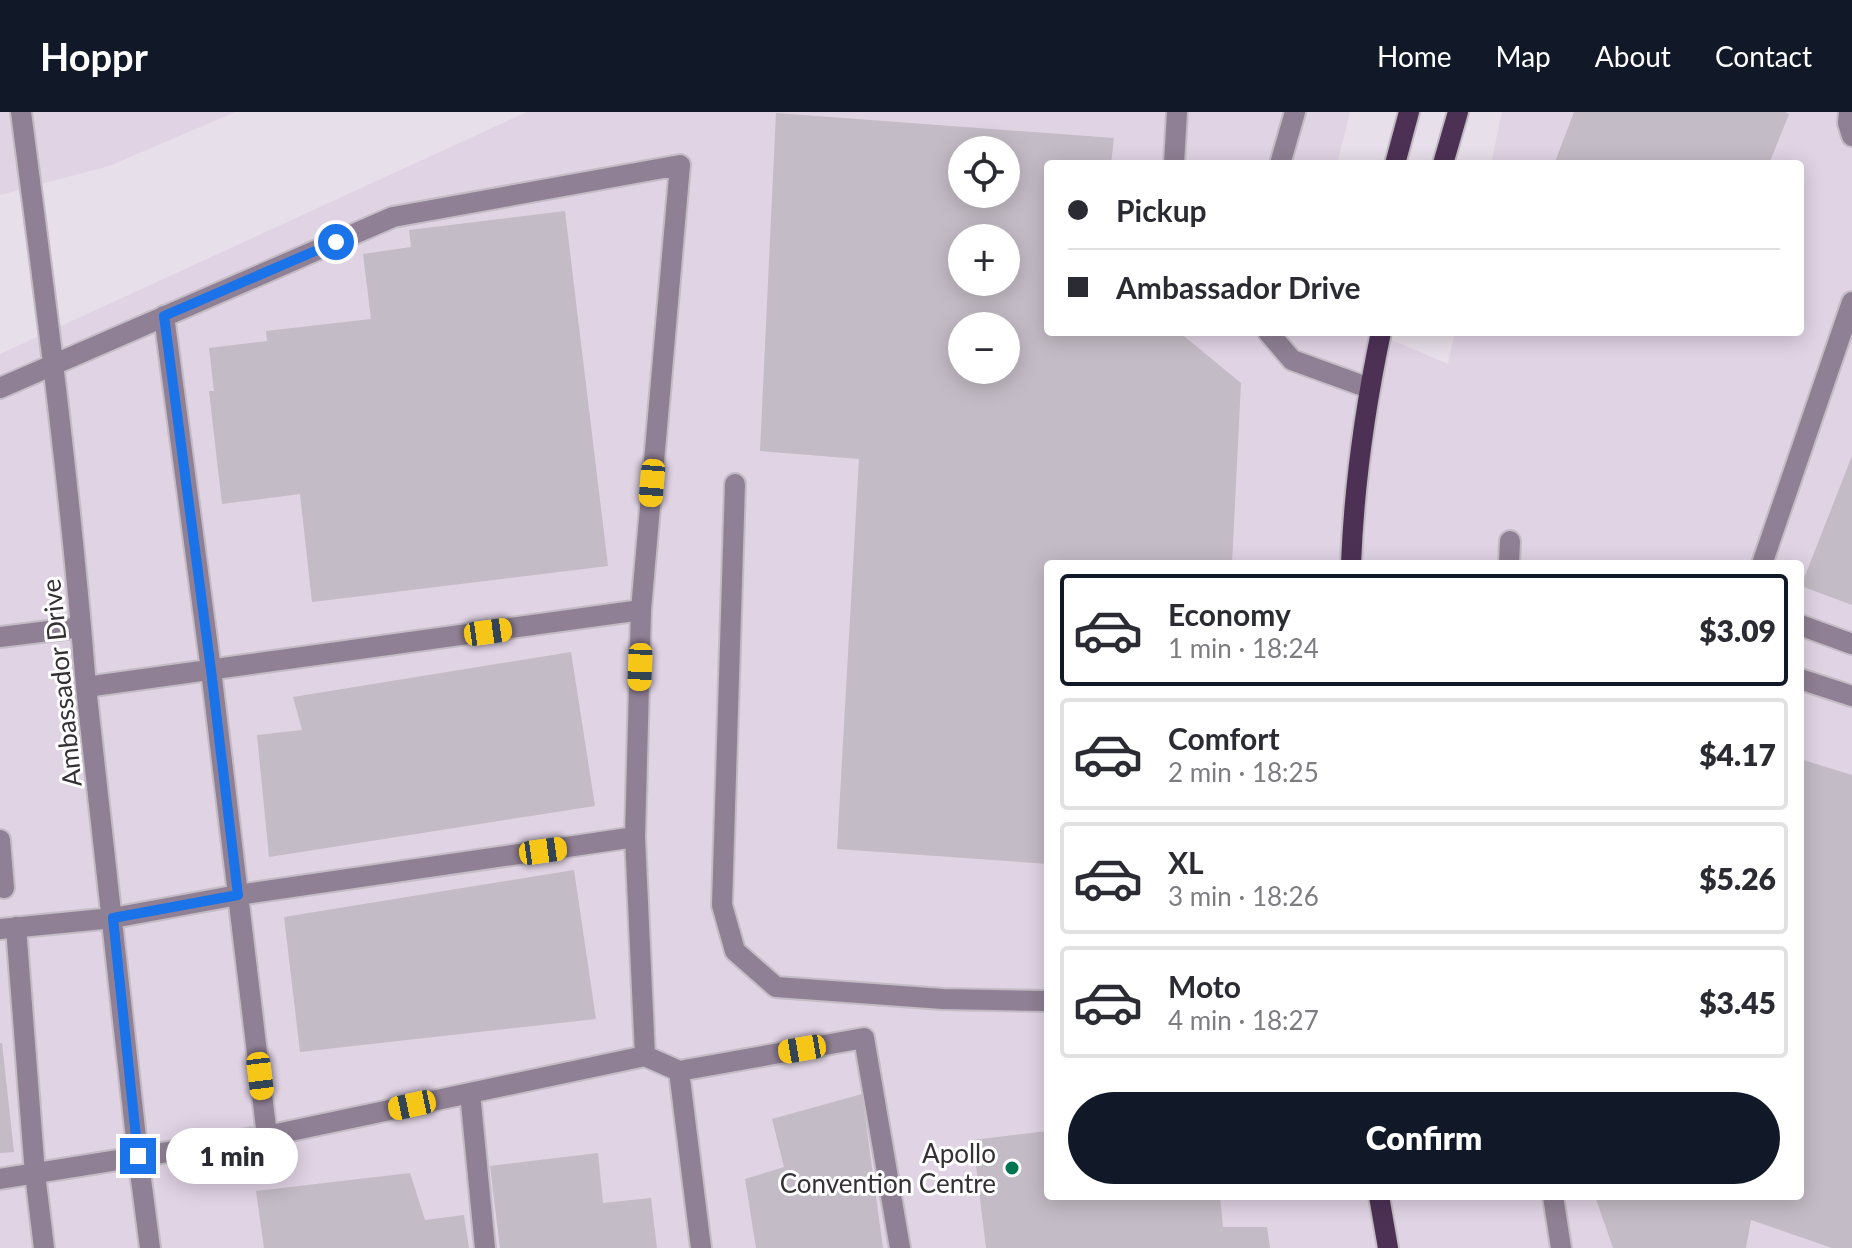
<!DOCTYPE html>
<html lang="en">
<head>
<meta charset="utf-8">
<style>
  :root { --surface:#fff; --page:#f7f7f7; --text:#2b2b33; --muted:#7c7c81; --line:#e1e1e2; --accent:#111827 }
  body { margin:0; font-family:Lato,sans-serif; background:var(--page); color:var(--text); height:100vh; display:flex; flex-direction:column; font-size:30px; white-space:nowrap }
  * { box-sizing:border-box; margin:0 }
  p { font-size:26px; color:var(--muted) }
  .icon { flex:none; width:44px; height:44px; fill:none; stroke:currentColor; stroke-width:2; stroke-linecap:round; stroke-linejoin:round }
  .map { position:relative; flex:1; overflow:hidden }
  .sheet { position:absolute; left:1044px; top:448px; width:760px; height:640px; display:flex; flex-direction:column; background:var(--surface); border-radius:8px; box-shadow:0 4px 20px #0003 }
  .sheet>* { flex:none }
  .top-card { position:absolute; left:1044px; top:48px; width:760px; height:176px; border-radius:8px; box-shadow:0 4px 20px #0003; display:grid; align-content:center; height:176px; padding:0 24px; background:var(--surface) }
  .tools { position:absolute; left:948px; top:24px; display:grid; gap:16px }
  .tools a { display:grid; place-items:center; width:72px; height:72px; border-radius:50%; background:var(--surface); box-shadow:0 4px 20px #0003; font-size:40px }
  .end { position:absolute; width:36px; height:36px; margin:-18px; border:10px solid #1a73e8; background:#fff; box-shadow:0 0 0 4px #fff }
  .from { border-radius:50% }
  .bubble { position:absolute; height:56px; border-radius:28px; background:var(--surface); box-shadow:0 4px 20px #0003; font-size:26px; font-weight:800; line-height:56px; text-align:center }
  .car { position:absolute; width:24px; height:48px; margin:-24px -12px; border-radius:10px; box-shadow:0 0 6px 2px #0007; background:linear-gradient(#f5c518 24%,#345 0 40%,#f5c518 0 76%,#345 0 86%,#f5c518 0) }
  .top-card b { display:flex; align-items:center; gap:28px; height:76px; font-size:30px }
  .top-card b+b { border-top:2px solid var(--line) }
  .top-card i { width:20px; height:20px; background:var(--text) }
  ul { padding:14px 0 0; list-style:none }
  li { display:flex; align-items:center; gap:24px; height:112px; margin:0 16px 12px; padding:0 8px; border:4px solid var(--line); border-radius:8px }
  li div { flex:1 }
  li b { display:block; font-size:30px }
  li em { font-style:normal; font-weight:800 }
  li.current { border-color:var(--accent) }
  li>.icon { width:72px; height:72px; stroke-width:1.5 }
  .cta { display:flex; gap:16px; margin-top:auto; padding:16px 24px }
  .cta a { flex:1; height:92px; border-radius:48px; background:var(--accent); color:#fff; font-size:32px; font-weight:800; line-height:92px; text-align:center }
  header { display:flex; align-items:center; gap:48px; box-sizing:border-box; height:112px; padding:0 40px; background:var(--accent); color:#fff }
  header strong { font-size:38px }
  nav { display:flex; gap:44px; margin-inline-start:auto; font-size:28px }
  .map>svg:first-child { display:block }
  .built { fill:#e0d3e4; fill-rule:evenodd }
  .building { fill:#c3bbc5; fill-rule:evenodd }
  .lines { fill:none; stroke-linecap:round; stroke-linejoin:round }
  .minor-casing { stroke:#c3bcc5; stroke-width:24 }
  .major-casing { stroke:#c3bcc5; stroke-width:24 }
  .minor { stroke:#908095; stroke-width:20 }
  .major { stroke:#4d3155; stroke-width:20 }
  .route { stroke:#1a73e8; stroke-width:10 }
  .poi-dot { fill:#00754f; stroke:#fff; stroke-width:3 }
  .labels { text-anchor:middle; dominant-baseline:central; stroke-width:6; stroke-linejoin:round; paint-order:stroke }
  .street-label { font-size:26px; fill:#343135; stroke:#fff }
  .poi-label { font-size:26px; fill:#343135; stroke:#fff; text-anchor:end }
</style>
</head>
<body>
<header>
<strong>Hoppr</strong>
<nav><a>Home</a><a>Map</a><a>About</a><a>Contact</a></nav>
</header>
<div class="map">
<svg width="1852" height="1136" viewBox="0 0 1852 1136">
  <rect width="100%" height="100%" fill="#e7dfe9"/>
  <path class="built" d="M0,0H235L109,54L0,83Z
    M527,0H1350L1337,52H1048V220H1373L1448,252L1455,220H1800V52H1491L1502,0H1852V1136H0V242ZM962,38H1006V82H962ZM962,126H1006V170H962ZM962,214H1006V258H962ZM1048,452H1800V1084H1048Z"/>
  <path class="building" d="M1574,0H1785L1789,2L1769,52H1560L1555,50Z
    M776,1L1114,26L1111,52H1048V220H1179L1241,271L1232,452H1048V752L837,737L859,347L760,339ZM962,38H1006V82H962ZM962,126H1006V170H962ZM962,214H1006V258H962Z
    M565,99L608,454L312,490L300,382L222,392L209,279H214L209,236L267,229L266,219L371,207L363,142L411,135L409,118Z
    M1852,344V493L1801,474Z
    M571,540L595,694L269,745L257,623L302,618L293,585Z
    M1800,647L1852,663V1136H1832L1751,1108L1746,1136H1613L1595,1084H1800Z
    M574,758L596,907L300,940L284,805Z
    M0,931H2L14,1040L0,1041Z
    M862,982L883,1136H756L745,1067L784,1055L772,1007Z
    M1048,1019V1084H1220L1223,1115H1267L1270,1136H986L973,1028Z
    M598,1041L603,1091L651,1086L657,1136H500L490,1054Z
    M410,1061L425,1108L464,1103L469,1136H264L256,1079Z"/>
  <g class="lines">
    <defs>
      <path id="minor" d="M21,0C46,191 71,383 86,575L138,1044L150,1136
        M1849,0L1848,11L1852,24
        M1174,52L1177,0
        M1280,52L1295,0
        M164,204L211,558L267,1024
        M1268,220L1292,248L1369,276
        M0,276L393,105L680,53L641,498L86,575
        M735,372L722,793L735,839L776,875L943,887L1048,889
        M1509,452L1510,429
        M1762,452L1852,190
        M1800,513L1852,532
        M0,525L81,515
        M1800,567L1852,584
        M0,728L4,776
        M16,815L35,1062L44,1136
        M0,817L113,806L238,783L635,725
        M645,944L679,959L864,926L900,1136
        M679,959L701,1136
        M470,981L485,1136
        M0,1067L267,1024L645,944L635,725L641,498
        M1553,1084L1561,1136"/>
      <path id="major" d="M1395,52L1409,0
        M1443,52L1458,0
        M1351,452C1354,374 1365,296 1381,220
        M1379,1084L1388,1136"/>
    </defs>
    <use href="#minor" class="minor-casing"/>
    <use href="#major" class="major-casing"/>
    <use href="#minor" class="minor"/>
    <use href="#major" class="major"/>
  </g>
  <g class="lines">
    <path class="route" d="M138,1044L113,806L238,783L211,558L164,204L336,130"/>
  </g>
  <circle class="poi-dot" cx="1012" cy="1056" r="8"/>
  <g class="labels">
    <g class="street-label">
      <text transform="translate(61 571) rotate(-96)">Ambassador Drive</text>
    </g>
    <g class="poi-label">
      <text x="996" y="1041">Apollo<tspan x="996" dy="30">Convention Centre</tspan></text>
    </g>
  </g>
</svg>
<div class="tools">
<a><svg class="icon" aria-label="locate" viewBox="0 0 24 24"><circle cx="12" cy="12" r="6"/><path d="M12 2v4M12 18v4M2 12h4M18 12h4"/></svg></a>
<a>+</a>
<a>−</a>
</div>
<i class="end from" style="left:336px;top:130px"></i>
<i class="end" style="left:138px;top:1044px"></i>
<div class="bubble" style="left:166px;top:1016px;width:132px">1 min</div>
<i class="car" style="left:652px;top:371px;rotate:185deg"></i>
<i class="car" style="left:488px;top:520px;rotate:82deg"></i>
<i class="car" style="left:640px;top:555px;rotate:182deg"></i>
<i class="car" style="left:543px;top:739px;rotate:82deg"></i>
<i class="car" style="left:802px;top:937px;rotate:260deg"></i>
<i class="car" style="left:260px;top:964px;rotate:173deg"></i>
<i class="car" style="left:412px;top:993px;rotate:258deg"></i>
<div class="top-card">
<b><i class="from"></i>Pickup</b>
<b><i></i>Ambassador Drive</b>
</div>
<section class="sheet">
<ul>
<li class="current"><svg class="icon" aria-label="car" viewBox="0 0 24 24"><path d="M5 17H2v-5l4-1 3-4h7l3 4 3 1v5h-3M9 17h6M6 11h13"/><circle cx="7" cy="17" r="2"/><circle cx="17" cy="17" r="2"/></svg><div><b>Economy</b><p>1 min · 18:24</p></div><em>$3.09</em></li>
<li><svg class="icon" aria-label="car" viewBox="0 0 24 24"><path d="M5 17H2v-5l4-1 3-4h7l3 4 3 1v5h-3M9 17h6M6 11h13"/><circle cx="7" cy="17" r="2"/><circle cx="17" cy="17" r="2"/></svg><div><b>Comfort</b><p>2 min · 18:25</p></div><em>$4.17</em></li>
<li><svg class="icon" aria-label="car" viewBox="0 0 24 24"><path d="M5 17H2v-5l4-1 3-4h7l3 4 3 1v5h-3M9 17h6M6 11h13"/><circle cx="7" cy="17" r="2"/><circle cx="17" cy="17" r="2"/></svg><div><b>XL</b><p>3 min · 18:26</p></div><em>$5.26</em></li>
<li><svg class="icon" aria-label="car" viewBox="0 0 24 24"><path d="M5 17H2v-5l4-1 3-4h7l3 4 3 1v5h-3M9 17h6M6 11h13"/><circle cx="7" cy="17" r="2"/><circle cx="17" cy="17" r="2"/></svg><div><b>Moto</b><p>4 min · 18:27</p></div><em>$3.45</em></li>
</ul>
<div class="cta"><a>Confirm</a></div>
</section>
</div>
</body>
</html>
